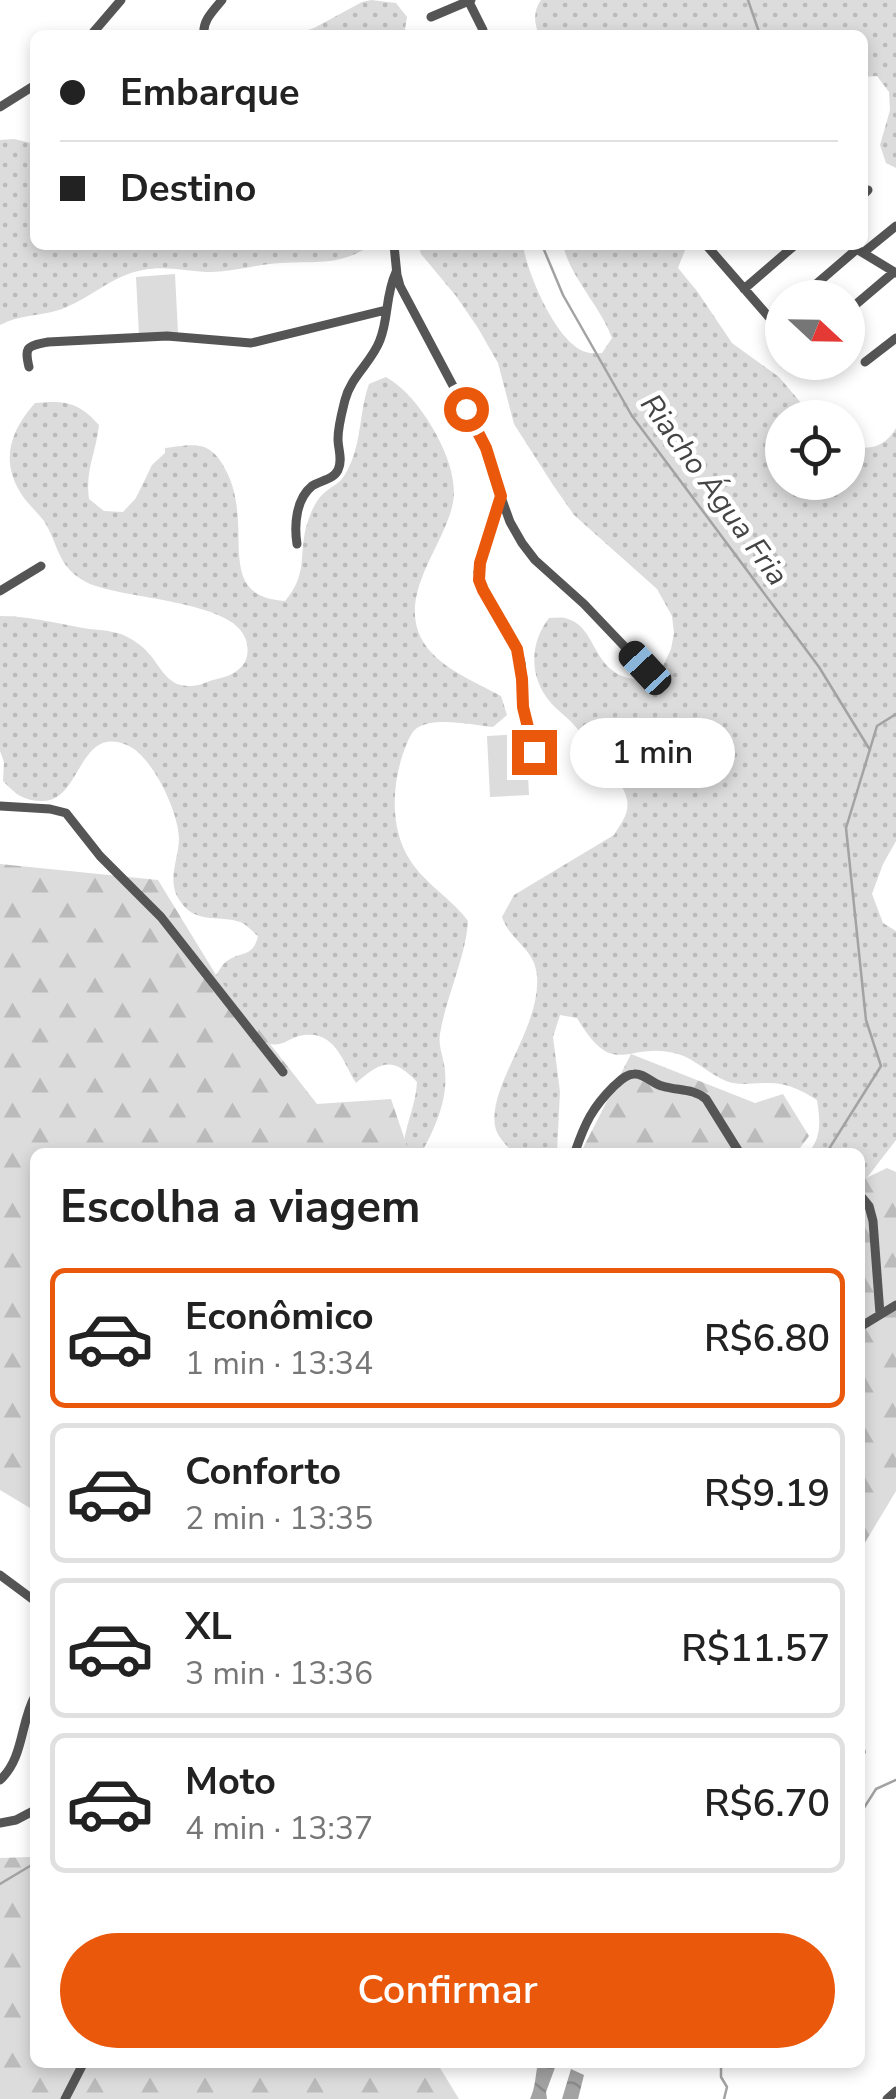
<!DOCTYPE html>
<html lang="pt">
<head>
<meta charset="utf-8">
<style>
  :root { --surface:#fff; --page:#f6f6f6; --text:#222; --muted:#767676; --line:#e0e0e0; --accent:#ea580c }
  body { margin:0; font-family:"Nunito Sans",sans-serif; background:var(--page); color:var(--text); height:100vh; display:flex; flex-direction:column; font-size:38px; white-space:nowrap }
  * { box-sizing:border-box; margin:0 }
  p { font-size:32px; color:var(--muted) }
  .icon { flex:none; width:55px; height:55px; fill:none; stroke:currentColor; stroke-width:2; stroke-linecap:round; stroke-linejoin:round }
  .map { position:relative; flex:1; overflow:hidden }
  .side { position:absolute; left:30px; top:1148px; width:835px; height:920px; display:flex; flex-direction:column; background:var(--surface); border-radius:15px; box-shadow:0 5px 15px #0003 }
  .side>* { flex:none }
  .top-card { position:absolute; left:30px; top:30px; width:838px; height:220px; border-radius:15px; box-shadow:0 5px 15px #0003; display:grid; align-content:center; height:220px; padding:0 30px; background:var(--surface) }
  .needle { width:65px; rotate:112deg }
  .fabs { position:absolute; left:765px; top:280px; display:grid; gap:20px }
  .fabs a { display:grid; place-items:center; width:100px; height:100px; border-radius:50%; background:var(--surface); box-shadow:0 5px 15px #0003; font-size:50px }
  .end { position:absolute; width:45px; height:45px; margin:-22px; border:12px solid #ea580c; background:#fff; box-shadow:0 0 0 5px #fff }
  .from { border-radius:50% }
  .bubble { position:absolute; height:70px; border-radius:35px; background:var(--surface); box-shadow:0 5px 15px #0003; font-size:32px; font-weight:600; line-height:70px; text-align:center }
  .car { position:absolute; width:30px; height:60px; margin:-30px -15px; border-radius:12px; box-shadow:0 0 8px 2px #0007; background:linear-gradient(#222 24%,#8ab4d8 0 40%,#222 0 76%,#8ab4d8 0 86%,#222 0) }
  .top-card b { display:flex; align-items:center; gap:35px; height:95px; font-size:38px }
  .top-card b+b { border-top:2px solid var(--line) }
  .top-card i { width:25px; height:25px; background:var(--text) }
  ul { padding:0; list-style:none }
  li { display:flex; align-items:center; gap:30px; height:140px; margin:0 20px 15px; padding:0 10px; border:5px solid var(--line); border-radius:15px }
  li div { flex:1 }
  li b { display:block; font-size:38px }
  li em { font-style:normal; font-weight:600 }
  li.active { border-color:var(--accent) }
  li>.icon { width:90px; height:90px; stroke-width:1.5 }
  h2 { padding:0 30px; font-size:45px; line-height:120px }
  .button { display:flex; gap:20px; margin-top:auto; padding:20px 30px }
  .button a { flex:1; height:115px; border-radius:60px; background:var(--accent); color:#fff; font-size:40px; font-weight:600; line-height:115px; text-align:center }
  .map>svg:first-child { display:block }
  .grass { fill:url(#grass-dots) }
  .forest { fill:url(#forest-firs) }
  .park { fill:#dcdcdc }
  .water { fill:url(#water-waves) }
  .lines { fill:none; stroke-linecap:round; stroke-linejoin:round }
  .stream { stroke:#a3a3a3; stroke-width:2.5 }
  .minor { stroke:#555; stroke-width:9 }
  .route { stroke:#ea580c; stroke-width:12 }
  .labels { text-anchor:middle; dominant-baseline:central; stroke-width:9; stroke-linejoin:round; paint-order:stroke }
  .water-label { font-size:30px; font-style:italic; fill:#444; stroke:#fff }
</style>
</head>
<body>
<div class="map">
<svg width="896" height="2099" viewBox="0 0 896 2099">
  <defs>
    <pattern id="grass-dots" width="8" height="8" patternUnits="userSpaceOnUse" patternTransform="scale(2.5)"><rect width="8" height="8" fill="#dcdcdc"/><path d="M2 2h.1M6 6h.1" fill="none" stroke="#bbb" stroke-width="1.8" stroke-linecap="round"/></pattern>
    <pattern id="forest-firs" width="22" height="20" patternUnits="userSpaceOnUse" patternTransform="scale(2.5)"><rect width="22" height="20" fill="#dcdcdc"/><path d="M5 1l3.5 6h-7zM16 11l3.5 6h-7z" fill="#bbb"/></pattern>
    <pattern id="water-waves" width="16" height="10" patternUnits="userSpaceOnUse" patternTransform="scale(2.5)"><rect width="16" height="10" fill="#a3a3a3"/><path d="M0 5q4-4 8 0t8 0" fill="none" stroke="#8b8b8b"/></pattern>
  </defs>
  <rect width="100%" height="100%" fill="#fff"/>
  <path class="grass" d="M371,0L396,3L407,17L404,35H293L314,28L362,2Z
    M541,0H896V168L886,163L880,145L890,110L889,92L877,76L863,77L862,35H539C534,23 533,11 541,0Z
    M14,139L35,144V245L370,246C339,266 317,261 281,263C258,264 235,271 212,272C189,272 166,265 143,270C112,275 89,300 59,310C40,316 18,315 0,325V140Z
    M418,245H523C527,273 557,344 586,352C591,354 596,353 602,353L612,338C600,305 571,279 563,245H687L678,268L697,291L732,343L779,377L813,417L782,418V482H848V444C868,452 885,447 896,428V841L883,864L872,894L883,923L896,931V1140L866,1179L860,1180V1152H809C822,1136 820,1120 817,1100C800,1089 785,1082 765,1083C751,1083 739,1086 726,1081C709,1074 695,1059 678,1054C626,1039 616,1083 577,1018L560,1015L553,1037L560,1092L557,1152H512C506,1144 497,1137 495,1126C488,1085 541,1028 537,976C535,948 510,941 502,917L514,895L614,835C620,825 630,813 627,800C625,788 615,776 608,767C597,752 586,738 574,725C567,717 558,711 551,703C529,678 529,644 549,618C554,618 560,617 565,618C602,627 588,682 649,680L662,668L671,649L674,633L672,616L657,589L574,515L553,485L514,424L498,363L478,328L456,296L421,254Z
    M386,377C406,389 420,407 432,427C445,449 459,481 452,507C442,548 399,594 421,638C436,667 474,681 501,696L507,715L493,727C474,725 434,716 417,728C411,732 408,741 405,748C392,782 389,828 410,860C425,884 452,899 468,921C466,957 446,997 440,1034C438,1048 444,1057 445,1071C448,1100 435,1128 422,1152L403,1151C404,1127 416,1106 417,1082C393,1056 381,1061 356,1083C342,1061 335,1028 299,1036C285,1040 285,1046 268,1044L216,975C220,970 222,964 227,961C241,951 253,958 258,936C253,932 246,924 240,922C216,914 195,926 178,898C167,879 179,858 179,838C178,811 153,758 129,746C78,722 82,802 42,801C24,801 15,794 3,781L4,762L0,751V616C29,616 55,623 83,628C96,630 108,630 121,634C133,639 143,646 151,656C163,671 169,687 191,686C199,686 206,682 213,680C224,677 232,676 240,668C248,661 249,650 246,640C234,599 121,600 86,582C57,567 59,545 44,521C38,513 30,506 24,498C0,465 8,433 35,403C64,400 79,402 99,425C96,453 85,470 89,499L104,511L123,512L136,498L152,465L165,453V448C176,447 193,443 204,447C213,450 221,460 225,469C234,484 237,503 238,521C240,562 233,598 285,601C310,572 297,552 308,521C311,512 316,500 323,494C336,482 340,486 349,467C362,440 359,412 369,384Z"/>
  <path class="forest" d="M0,864L158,880L216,975L317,1104L391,1099L409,1152H35V1511L0,1490Z
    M631,1054L755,1103L783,1094L809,1136L797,1152H581Z
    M887,1168L896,1172V1491L860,1551V1181Z
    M35,1853V2062L437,2063L459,2099H0V1858L30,1857Z"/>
  <path class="park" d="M175,274L178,333L139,335L136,277Z
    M526,734L529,795L490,797L487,736Z"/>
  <path class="water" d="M545,2062L556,2065L546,2092L547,2099H530C535,2088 535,2080 537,2068Z
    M571,2069L584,2075L578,2099H562Z"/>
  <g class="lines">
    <path class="stream" d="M748,0L760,35
      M542,245L563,295L632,416L819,667L870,750
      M827,1152L881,1066L866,1020L846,828L877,726L896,714
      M860,1814L876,1789L896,1780
      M0,1884L35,1863
      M721,2062V2077L727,2087L724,2099"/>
    <path class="minor" d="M468,0L483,30
      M431,17L471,0
      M91,35L121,0
      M204,35C202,21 213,11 222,0
      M0,107L35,85
      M862,196L868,190
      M394,245L397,275L400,286L486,448L501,497L510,522L522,543L535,560L584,604L645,668
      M850,245L896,273
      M707,246L782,332
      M864,252L896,226
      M744,289L795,245
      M800,298L857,249
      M848,311L894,272
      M865,362L896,338
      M29,367C24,346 28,346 48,342L167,336L251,343L386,310
      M501,497L478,572L483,590L517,649L521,663L523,707L534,752
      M297,544C294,525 296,499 312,486C321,480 333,480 338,470C343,460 338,449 338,439C338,426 342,412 345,400C351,376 372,362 380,340C389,317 385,296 396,272
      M0,591L41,566
      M0,806L50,809L66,813L100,856L161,917L283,1072
      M575,1152C585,1123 592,1108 614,1086C620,1081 626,1074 634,1074C644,1073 653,1084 662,1086C678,1091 693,1088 706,1099L739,1152
      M860,1195L869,1206L873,1221L880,1314
      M860,1327L896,1305
      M0,1575L35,1601
      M860,1747L861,1752
      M0,1780C24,1758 20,1723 35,1696
      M0,1823L16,1820L35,1810
      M65,2099L84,2062
      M887,2099L896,2091"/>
  </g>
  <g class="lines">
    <path class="route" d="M466,409L486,448L501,496L480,563L479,580L483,590L517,649L522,679L523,707L534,752"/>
  </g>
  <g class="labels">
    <g class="water-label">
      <text transform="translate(714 490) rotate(54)">Riacho Água Fria</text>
    </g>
  </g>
</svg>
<div class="fabs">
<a><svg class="needle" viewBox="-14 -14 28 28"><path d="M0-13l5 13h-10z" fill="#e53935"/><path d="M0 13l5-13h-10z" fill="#767676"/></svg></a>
<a><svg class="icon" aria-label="locate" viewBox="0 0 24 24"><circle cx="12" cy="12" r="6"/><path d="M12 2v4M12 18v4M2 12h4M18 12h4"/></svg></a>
</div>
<i class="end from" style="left:466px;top:409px"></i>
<i class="end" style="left:534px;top:752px"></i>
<div class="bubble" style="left:570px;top:718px;width:165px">1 min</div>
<i class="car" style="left:645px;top:668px;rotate:317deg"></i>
<div class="top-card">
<b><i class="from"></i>Embarque</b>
<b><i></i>Destino</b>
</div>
<section class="side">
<h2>Escolha a viagem</h2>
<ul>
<li class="active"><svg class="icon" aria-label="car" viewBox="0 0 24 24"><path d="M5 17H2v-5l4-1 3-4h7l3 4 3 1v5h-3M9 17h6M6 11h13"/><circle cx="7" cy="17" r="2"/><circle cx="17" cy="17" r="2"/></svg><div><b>Econômico</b><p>1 min · 13:34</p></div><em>R$6.80</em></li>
<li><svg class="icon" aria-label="car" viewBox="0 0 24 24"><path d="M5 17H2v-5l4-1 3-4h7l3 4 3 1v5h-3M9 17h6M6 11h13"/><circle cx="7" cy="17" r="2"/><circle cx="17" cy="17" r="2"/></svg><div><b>Conforto</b><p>2 min · 13:35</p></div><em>R$9.19</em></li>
<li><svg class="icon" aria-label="car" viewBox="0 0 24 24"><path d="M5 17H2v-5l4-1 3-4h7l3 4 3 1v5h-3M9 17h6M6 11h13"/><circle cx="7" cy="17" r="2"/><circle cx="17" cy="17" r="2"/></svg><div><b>XL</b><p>3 min · 13:36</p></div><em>R$11.57</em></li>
<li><svg class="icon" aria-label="car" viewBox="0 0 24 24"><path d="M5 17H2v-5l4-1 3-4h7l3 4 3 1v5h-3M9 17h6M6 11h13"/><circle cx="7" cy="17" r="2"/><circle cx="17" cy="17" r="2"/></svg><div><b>Moto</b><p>4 min · 13:37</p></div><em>R$6.70</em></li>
</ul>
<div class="button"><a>Confirmar</a></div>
</section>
</div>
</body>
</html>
